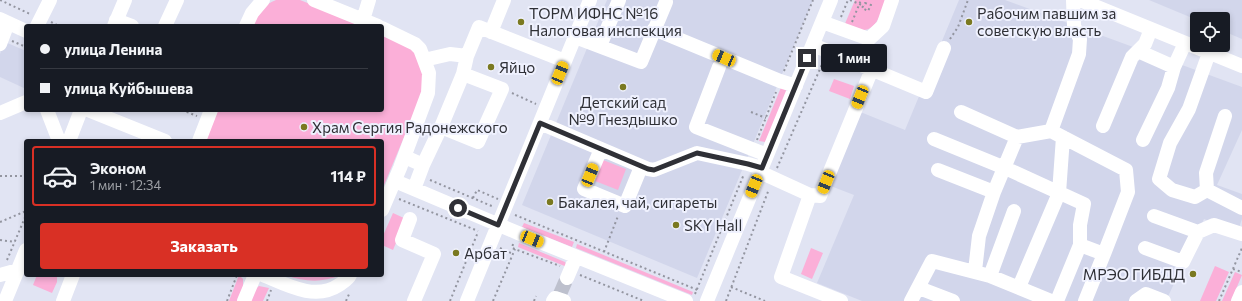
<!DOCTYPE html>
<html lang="ru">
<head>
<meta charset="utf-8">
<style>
  :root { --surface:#171b24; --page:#242831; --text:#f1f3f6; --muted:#9ea1a6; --line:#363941; --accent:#d93025 }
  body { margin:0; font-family:Commissioner,sans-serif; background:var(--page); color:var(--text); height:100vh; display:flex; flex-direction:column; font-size:15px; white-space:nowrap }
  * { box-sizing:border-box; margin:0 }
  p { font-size:13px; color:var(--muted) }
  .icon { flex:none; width:22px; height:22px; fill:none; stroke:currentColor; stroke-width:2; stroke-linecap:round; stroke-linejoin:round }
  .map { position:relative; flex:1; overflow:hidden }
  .sheet { position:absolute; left:24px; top:139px; width:360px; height:138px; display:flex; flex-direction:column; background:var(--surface); border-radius:4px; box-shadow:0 2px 6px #0003 }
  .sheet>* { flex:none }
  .hud { position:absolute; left:24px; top:24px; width:360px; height:88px; border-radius:4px; box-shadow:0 2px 6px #0003; display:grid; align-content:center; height:88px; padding:0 16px; background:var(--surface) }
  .fabs { position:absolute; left:1190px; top:12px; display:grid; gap:8px }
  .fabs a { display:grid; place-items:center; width:40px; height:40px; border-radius:4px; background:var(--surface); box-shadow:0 2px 6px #0003; font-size:20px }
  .end { position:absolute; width:18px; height:18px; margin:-9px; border:5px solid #2f3036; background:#fff; box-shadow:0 0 0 2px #fff }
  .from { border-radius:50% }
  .bubble { position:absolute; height:28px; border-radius:4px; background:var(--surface); box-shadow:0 2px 6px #0003; font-size:13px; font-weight:700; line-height:28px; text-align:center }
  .car { position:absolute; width:12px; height:24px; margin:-12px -6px; border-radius:5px; box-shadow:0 0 3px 1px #0007; background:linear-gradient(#f5c518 24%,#345 0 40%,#f5c518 0 76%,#345 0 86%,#f5c518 0) }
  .hud b { display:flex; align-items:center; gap:14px; height:38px; font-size:15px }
  .hud b+b { border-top:1px solid var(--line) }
  .hud i { width:10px; height:10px; background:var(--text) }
  ul { padding:7px 0 0; list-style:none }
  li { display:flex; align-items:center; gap:12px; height:60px; margin:0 8px 6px; padding:0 8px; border:2px solid var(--line); border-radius:4px }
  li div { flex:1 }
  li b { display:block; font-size:15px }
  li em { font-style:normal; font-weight:700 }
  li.current { border-color:var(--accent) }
  li>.icon { width:36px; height:36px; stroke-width:1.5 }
  .cta { display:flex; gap:8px; margin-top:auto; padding:8px 16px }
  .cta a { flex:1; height:46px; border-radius:4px; background:var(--accent); color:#fff; font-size:16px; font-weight:700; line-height:46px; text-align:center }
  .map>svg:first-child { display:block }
  .built { fill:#d2d6eb }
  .green { fill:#fbafd8 }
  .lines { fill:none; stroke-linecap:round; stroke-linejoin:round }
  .minor-tunnel { stroke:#bdc0cd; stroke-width:14; stroke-dasharray:14 7; stroke-linecap:butt }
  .path { stroke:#9395a0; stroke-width:2; stroke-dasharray:2 3; stroke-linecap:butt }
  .minor { stroke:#fff; stroke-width:14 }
  .route { stroke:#2f3036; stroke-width:5 }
  .poi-dot { fill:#7a7920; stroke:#eff1fe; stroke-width:1.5 }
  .labels { text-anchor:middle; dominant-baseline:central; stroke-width:4; stroke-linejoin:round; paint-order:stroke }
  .poi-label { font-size:15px; fill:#2f3036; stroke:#eff1fe; text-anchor:start }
</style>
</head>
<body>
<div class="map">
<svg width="1242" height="301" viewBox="0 0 1242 301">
  <rect width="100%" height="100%" fill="#e1e4f3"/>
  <path class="built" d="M607,0H813L697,278L522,205Z
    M959,0H1005L1242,87V130L1217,185L1242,194V219L1237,233L1204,219L1166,301H862L817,283L854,195L823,183L853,109L905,130Z
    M1149,0H1242V39L1223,31V19L1197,20Z
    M5,42L26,51V89L0,77V54Z"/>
  <path class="green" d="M276,0H300L365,26H252C256,14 263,5 276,0Z
    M855,0H885C882,11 877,31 862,30C856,30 849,27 844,26Z
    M382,34L408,46L417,55L424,69L422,94L382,190V141H204L217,110H382Z
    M834,79L854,86L850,99L829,91Z
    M782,85L786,90V93L766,142L759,141Z
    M603,160L626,169L618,190L595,181Z
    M393,213L406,219L393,250L382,245V238Z
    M524,223L574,242L572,247L522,227Z
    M519,243L565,262L567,267L518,247Z
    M577,244L693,292L692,295L576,248Z
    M811,248L823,253L812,279L801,274Z
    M1215,266L1229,272L1216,301H1200Z
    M1235,272L1242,275L1231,301H1222Z
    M37,275H57V282L52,293L33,285Z
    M239,275L243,279V288L238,301H229Z
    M285,275H341C321,283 306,282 285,275Z
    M259,286L269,288L263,301H249L254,290Z"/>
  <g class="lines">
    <path class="minor-tunnel" d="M560,294L567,278"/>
    <path class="path" d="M0,0L30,14
      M850,0L864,6
      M865,3L871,5L868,11L862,8Z
      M841,17L848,0
      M51,22L59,26
      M852,22L861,0
      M950,39L958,27L968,0
      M12,41L26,47
      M784,71L813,0
      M512,93L536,104
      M182,110L197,116
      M751,112L766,118
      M757,140L776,92
      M777,168L823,62
      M0,176H26
      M430,180L494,207
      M473,198L477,190L498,199
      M399,199L478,231
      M515,215L700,291
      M0,222L26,211
      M0,240L15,242
      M513,244L512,248L560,266
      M500,248L513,254
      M604,252L618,216
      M7,260L26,215
      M1233,269L1242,272
      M580,275L644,301
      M731,287L765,301
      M695,294L744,174
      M227,301L237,275
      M267,301L271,290
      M346,301L350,292
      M450,301L478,232
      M493,301L515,249
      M534,301L536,296
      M726,301L769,189
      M1219,301L1242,248"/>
    <path class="minor" d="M314,0L378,26
      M1080,0L1242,66
      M0,19L26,31
      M116,20L132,26
      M363,20L369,0
      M822,22L869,39L883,26L892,0
      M37,26L50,0
      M114,26L125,0
      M165,26L177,0
      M246,26L252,13L263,0
      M382,28L415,44L420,49L429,73L428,93L400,168L382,210
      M654,29L780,81L796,86
      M491,32L504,0
      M575,37L641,62L666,2
      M0,44L8,23
      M813,45L926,92L944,48
      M600,46L619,0
      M1138,51L1174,67L1185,43
      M1209,53L1189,109L1170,143L1159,179L1172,190L1195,197L1207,190L1206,173L1225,116
      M424,60L450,54L467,56L479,27L565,61
      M719,67L696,127L767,155
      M47,110L59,141
      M88,110L165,141
      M961,112L1017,137L1051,131L1079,54L1080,39L1074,26L1073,0
      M0,113L26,102
      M540,123L648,169L654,170L697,153L748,164L762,168
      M1103,126L1132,57L1145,44L1151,29
      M441,127L463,74
      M934,139L1005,168L1084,204L1080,225V245L1104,254L1128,192L1126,170L1051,131
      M1143,140L1168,88L1174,67
      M69,141L81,110
      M199,141L211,110
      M601,149L584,189L625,206L641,167
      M405,157L423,165L441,127L478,142L502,89L463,74L467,56
      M938,170L994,192
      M760,172L810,195L820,196L872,69
      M395,181L518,233L686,301
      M414,189L423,165
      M1207,190L1242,208
      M810,195L781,277L841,301
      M1154,216L1198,232
      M410,219L402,240L434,254L414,301
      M1145,248L1183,262L1198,232L1214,225L1242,234
      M975,271L979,236L994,192L1017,137
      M0,275L18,270
      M263,275C287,285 315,301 339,285C343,282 348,279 350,275
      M990,276L1014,211
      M567,278L576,257
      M1019,287L1059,193L1063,137
      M919,288L953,301
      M5,301L26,250
      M63,301L73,275
      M244,301L255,275
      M467,301L590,0
      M553,301L555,298L564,301
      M707,301L831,0
      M911,301L932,261L990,276L1051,301
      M1057,301L1080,245
      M1085,301L1104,254
      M1136,301L1146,294L1164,301
      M1238,301L1242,292"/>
  </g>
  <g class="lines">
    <path class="route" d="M458,208L498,225L540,123L648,169L654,170L697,153L748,164L762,168L807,58"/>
  </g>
  <g class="poi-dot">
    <circle cx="521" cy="22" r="4"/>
    <circle cx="969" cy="22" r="4"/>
    <circle cx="491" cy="67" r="4"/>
    <circle cx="623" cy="87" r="4"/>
    <circle cx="304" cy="127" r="4"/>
    <circle cx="550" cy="202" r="4"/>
    <circle cx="676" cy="225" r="4"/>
    <circle cx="456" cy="253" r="4"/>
    <circle cx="1193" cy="274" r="4"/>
  </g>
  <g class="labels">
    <g class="poi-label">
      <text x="529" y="13">ТОРМ ИФНС №16<tspan x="529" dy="17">Налоговая инспекция</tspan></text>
      <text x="977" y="13">Рабочим павшим за<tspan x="977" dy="17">советскую власть</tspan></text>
      <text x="499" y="67">Яйцо</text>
      <text x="623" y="102" text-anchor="middle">Детский сад<tspan x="623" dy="17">№9 Гнездышко</tspan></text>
      <text x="312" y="127">Храм Сергия Радонежского</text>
      <text x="558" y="202">Бакалея, чай, сигареты</text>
      <text x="684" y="225">SKY Hall</text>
      <text x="464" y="253">Арбат</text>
      <text x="1185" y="274" text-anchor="end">МРЭО ГИБДД</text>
    </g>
  </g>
</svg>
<div class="fabs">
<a><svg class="icon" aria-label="locate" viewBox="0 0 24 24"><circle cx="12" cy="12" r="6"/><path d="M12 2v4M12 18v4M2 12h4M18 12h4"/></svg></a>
</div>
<i class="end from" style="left:458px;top:208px"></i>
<i class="end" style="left:807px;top:58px"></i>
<div class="bubble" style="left:821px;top:44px;width:66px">1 мин</div>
<i class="car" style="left:724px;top:58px;rotate:293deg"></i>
<i class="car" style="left:560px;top:73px;rotate:22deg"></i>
<i class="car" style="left:860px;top:97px;rotate:202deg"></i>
<i class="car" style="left:590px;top:175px;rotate:22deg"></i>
<i class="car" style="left:826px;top:182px;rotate:202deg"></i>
<i class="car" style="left:754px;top:186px;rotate:202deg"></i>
<i class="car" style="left:532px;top:239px;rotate:112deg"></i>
<div class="hud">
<b><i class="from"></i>улица Ленина</b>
<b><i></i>улица Куйбышева</b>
</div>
<section class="sheet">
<ul>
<li class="current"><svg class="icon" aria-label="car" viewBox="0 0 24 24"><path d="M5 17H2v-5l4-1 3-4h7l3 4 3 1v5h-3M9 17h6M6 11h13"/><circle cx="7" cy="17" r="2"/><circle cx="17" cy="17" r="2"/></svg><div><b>Эконом</b><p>1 мин · 12:34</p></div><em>114 ₽</em></li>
</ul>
<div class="cta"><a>Заказать</a></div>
</section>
</div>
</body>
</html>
